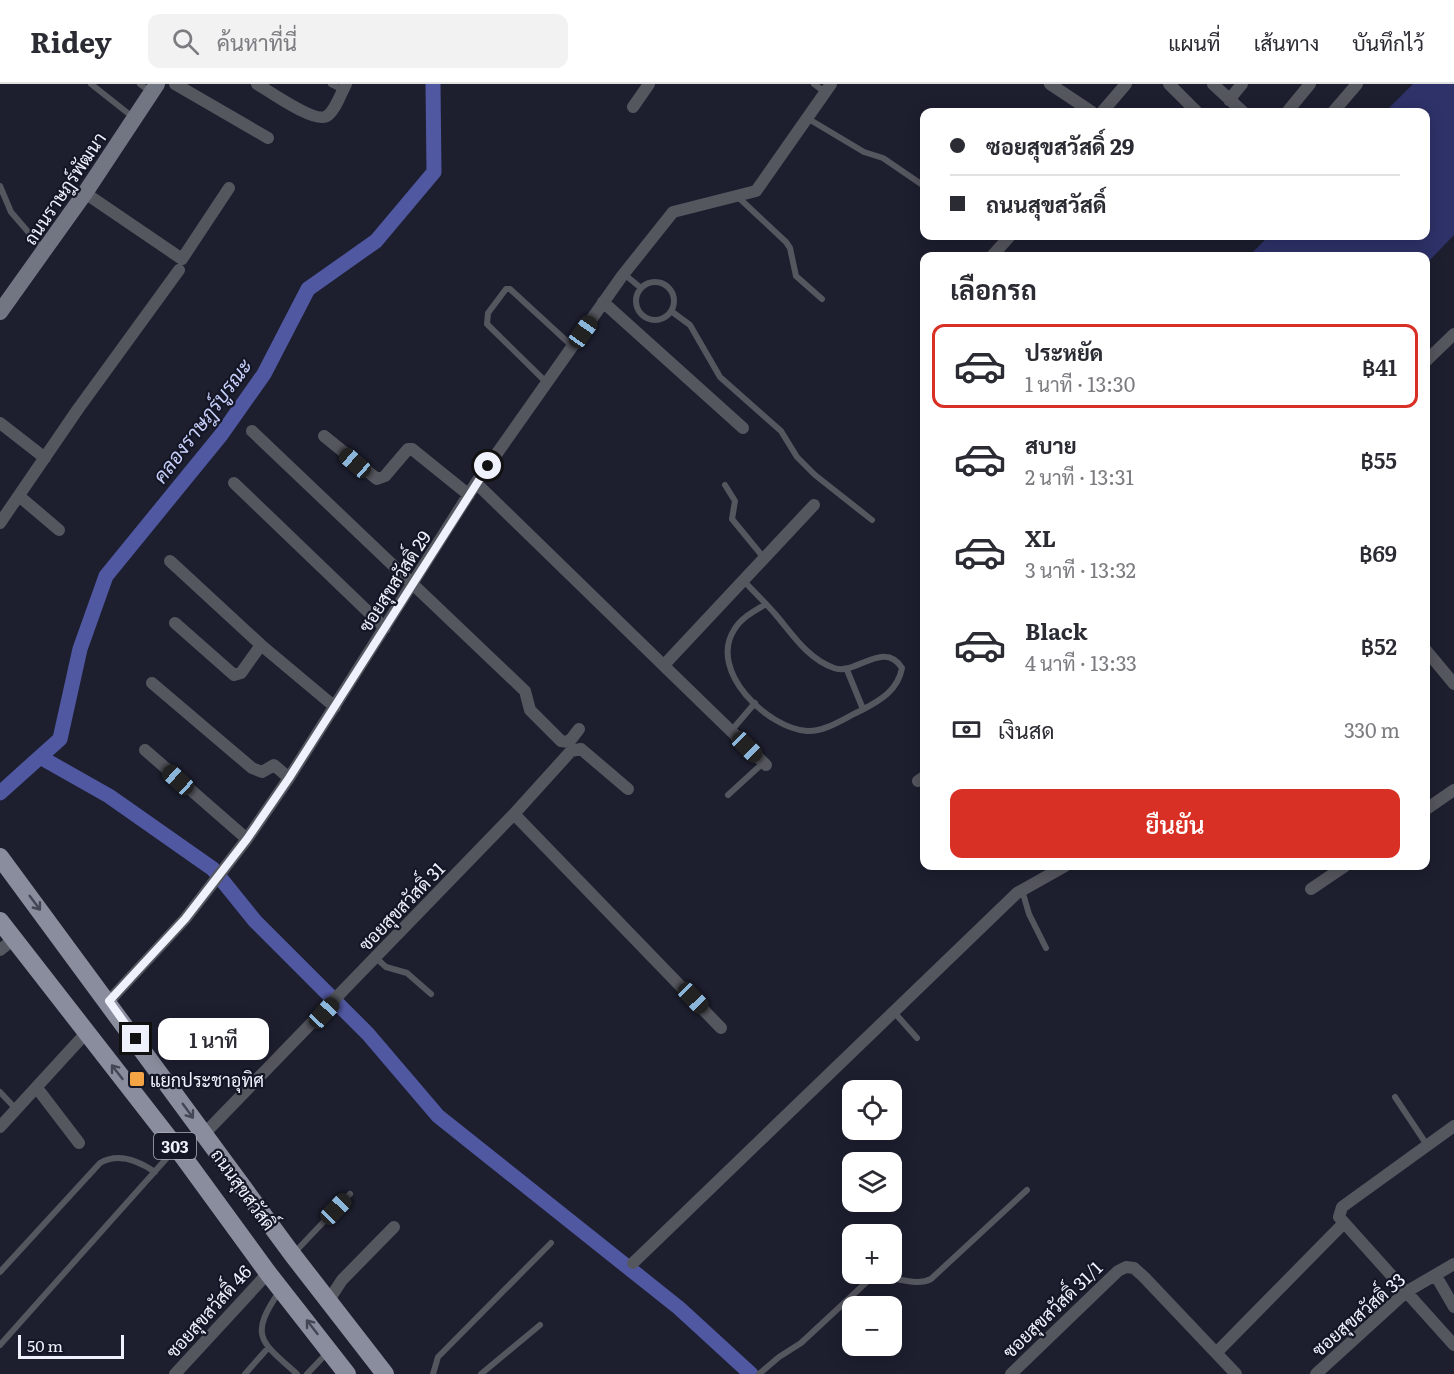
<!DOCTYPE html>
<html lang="th">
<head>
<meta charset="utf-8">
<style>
  :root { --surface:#fff; --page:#f2f2f3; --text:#2b2b33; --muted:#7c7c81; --line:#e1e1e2; --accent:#d93025 }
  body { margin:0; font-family:Literata,Sarabun,serif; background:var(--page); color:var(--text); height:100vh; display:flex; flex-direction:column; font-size:22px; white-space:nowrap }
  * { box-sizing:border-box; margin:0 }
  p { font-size:20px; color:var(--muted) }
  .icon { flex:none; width:33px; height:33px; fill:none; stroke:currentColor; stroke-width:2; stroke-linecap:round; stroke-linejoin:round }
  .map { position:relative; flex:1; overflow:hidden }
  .details { position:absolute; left:920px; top:168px; width:510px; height:618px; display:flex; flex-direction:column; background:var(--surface); border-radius:12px; box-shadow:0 3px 15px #0003 }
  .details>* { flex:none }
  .banner { position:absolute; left:920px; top:24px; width:510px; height:132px; border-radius:12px; box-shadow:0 3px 15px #0003; display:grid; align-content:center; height:132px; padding:0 30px; background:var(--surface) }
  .buttons { position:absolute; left:842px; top:996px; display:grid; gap:12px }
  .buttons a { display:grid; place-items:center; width:60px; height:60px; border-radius:12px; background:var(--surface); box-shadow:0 3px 15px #0003; font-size:30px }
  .scale { position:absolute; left:18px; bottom:15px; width:106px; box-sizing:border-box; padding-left:6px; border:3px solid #eff1fc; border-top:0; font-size:16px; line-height:21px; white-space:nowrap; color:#eff1fc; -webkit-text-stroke:4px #141625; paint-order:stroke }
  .end { position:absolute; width:27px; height:27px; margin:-14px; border:8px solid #eff1fc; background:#111; box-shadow:0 0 0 3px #111 }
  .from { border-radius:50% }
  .bubble { position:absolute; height:42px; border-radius:12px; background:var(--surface); box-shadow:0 3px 15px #0003; font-size:20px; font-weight:600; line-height:42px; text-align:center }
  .car { position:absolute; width:18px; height:36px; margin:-18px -9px; border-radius:8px; box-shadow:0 0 4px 2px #0007; background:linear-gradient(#222 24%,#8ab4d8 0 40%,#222 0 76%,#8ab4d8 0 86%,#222 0) }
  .banner b { display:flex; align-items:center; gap:21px; height:57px; font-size:22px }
  .banner b+b { border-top:2px solid var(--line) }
  .banner i { width:15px; height:15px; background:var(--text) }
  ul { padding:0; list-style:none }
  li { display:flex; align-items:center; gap:18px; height:84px; margin:0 12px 9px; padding:0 18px; border:3px solid transparent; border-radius:12px }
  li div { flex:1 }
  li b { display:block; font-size:22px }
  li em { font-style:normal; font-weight:600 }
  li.selected { border-color:var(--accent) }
  li>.icon { width:54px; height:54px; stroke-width:1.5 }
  h2 { padding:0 30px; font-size:27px; line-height:72px }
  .pay { display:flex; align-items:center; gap:15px; height:66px; padding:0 30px; font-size:22px }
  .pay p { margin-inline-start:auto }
  .primary-button { display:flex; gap:12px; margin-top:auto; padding:12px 30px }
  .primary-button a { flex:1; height:69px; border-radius:12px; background:var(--accent); color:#fff; font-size:24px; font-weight:600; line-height:69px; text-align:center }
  header { display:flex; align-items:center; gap:36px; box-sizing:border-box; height:84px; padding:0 30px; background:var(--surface); border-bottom:2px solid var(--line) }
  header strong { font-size:28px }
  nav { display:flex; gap:33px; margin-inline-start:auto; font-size:21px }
  .search { width:420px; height:54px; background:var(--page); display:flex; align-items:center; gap:15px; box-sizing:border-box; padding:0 21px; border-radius:12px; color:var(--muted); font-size:22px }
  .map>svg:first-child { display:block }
  .green { fill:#2e3269 }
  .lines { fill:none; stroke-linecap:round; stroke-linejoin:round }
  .canal { stroke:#5158a2; stroke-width:15 }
  .lane { stroke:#55575f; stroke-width:6 }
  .street { stroke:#55575f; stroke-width:12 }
  .secondary { stroke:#727582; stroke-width:16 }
  .primary { stroke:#898d9d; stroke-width:18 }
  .oneway { stroke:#434655 }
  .route { stroke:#eff1fc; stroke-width:8 }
  .poi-dot { fill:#f4a345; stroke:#141625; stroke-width:2 }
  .labels { text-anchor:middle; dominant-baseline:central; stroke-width:4.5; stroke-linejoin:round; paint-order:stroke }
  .shield { fill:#141625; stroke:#adafbc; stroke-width:1.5 }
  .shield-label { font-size:16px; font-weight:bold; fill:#eff1fc }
  .street-label { font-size:18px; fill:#eff1fc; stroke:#141625 }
  .poi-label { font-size:18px; fill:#eff1fc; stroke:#141625; text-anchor:start }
  .water-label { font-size:20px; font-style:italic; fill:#c7cffa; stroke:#141625 }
</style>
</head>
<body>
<header>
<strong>Ridey</strong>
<div class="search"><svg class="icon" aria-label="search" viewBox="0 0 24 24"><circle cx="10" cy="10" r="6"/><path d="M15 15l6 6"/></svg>ค้นหาที่นี่</div>
<nav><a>แผนที่</a><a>เส้นทาง</a><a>บันทึกไว้</a></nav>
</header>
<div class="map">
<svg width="1454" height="1290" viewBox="0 0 1454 1290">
  <rect width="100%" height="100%" fill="#1d1f2f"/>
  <path class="green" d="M1413,0H1454V151L1425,181V172H1249L1269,152H1425V28H1385Z"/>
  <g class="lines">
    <path class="canal" d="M40,673L109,712L213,785L255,837L368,950L438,1032L679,1224L751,1290
      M0,709L60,655L80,565L106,492L221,351L264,290L308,205L376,157L434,88L433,0"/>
    <path class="lane" d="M91,0L134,34
      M140,0L151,8
      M331,0L343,6
      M814,0L825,8
      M807,34L864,68L883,74L924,102
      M0,102L11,128L42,164
      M738,113L786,158L790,164L796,192L822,215
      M624,190L641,204
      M636 217a19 19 0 1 1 38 0a19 19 0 1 1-38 0Z
      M671,227L690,241L720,293L781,347L797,373L815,391L872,436
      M546,298L487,240L488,229L506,205H510L572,262
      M725,401L735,417L732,435L764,474
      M744,497C754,508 766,519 776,531C793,551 808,575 834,584C855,592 884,555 902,584C898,606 881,616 862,626C846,633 826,648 807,647C767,644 708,587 734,546C741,534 754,527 766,520
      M847,586L863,625
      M731,647L755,619
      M728,711L763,679
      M1022,806L1029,830L1046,864
      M376,874L386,883L407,889L431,910
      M893,927L917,954
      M0,1008L16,1025
      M1395,1013L1427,1061
      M295,1168L350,1110
      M0,1188L100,1079C118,1068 139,1077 155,1088
      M279,1208C249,1252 260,1257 297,1290
      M0,1261L174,1066
      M245,1290L268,1264
      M307,1290L327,1269
      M433,1290L438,1273L551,1159
      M481,1290L540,1241
      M759,1290L779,1273L801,1259L871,1194C890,1189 914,1204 931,1195L1027,1106"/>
    <path class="street" d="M175,0L268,54
      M257,0C269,7 315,40 327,32C335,27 341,9 346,0
      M1050,0L1092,28
      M1169,0L1197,28
      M1213,0L1243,28
      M1229,16L1242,0
      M633,23L649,0
      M1102,28L1126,0
      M1287,28L1310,0
      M1333,28L1357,0
      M85,109L182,175L229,104
      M992,172L1010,152
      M603,218L743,344
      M1425,278L1454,250
      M0,339L45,374
      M252,347L525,607L530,626L561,657L569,658L579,645
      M324,352L377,395L385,392L408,365H412L469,411
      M234,399L385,544
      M476,399L766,681
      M19,412L59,446
      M0,439L78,325L179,186
      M170,477L261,561L335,623
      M175,539L234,591L241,589L261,561
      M1425,565L1454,600
      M664,581L814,421
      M152,599L252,684L262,688L274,681L289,694
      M145,666L247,755
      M918,697L924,693
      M1425,726L1454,706
      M514,730L721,944
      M1311,805L1345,782
      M0,866L14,855
      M109,917L185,835L247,755L289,694L476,399L622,192L673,128L756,107L831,0
      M37,1004L79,1059
      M1454,1042L1342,1123L1339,1133L1454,1261
      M0,1043L86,949
      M204,1050L514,730L571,667L581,665L628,705
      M633,1179L1017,809L1065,782
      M1436,1192L1454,1223
      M329,1216L342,1196L394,1143
      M1216,1269L1343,1140
      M175,1290L268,1189
      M1011,1290L1118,1187L1126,1183L1134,1184L1144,1193L1236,1290
      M1316,1290L1406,1208L1454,1180"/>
    <path class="secondary" d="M0,228L85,109L157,0"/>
    <path class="primary" d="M0,773L292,1170L385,1290
      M0,837L182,1071L268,1189L347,1290"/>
  </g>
  <defs><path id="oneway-shaft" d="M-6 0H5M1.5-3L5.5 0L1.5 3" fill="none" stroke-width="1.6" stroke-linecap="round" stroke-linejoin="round" transform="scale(1.5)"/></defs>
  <g class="oneway">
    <use href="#oneway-shaft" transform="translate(35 819) rotate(53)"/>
    <use href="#oneway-shaft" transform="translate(117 988) rotate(-128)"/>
    <use href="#oneway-shaft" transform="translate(188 1027) rotate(54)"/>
    <use href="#oneway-shaft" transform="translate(312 1243) rotate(-128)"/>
  </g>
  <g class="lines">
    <path class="route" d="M136,955L109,917L185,835L247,755L289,694L488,382"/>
  </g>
  <rect class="poi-dot" x="129" y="987" width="16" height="16" rx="3"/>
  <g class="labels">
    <rect class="shield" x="154" y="1049" width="42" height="26" rx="4.5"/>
    <g class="shield-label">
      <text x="175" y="1062">303</text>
    </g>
    <g class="street-label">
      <text transform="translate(64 104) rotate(-56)">ถนนราษฎร์พัฒนา</text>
      <text transform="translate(394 497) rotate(-57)">ซอยสุขสวัสดิ์ 29</text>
      <text transform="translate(401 822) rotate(-46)">ซอยสุขสวัสดิ์ 31</text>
      <text transform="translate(244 1105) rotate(54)">ถนนสุขสวัสดิ์</text>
      <text transform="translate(1052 1225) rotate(-44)">ซอยสุขสวัสดิ์ 31/1</text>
      <text transform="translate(208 1227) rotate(-48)">ซอยสุขสวัสดิ์ 46</text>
      <text transform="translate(1358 1230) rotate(-41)">ซอยสุขสวัสดิ์ 33</text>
    </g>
    <g class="poi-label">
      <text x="150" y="995">แยกประชาอุทิศ</text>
    </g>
    <g class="water-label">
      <text transform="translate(201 336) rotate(-53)">คลองราษฎร์บูรณะ</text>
    </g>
  </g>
</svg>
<div class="buttons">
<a><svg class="icon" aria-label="locate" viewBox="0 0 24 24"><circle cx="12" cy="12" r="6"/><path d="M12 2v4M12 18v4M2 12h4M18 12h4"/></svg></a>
<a><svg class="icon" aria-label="layers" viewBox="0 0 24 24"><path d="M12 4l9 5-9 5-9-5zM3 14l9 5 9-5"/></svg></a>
<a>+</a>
<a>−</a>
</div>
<div class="scale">50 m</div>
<i class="end from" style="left:488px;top:382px"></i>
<i class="end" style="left:136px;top:955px"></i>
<div class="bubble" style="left:158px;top:934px;width:111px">1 นาที</div>
<i class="car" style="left:583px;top:248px;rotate:35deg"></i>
<i class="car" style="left:355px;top:379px;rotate:311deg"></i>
<i class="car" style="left:747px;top:663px;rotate:135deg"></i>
<i class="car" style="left:178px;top:696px;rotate:312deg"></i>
<i class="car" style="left:693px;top:914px;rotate:136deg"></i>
<i class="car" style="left:324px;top:929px;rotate:43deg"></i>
<i class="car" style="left:336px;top:1125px;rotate:44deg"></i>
<div class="banner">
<b><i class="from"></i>ซอยสุขสวัสดิ์ 29</b>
<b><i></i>ถนนสุขสวัสดิ์</b>
</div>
<section class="details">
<h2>เลือกรถ</h2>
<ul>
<li class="selected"><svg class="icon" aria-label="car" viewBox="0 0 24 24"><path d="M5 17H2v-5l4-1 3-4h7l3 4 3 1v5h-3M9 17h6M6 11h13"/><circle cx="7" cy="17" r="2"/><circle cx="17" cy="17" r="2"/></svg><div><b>ประหยัด</b><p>1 นาที · 13:30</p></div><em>฿41</em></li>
<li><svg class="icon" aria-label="car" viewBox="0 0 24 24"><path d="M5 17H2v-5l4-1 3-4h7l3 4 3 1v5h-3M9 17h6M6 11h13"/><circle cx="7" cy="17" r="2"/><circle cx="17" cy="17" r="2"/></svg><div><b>สบาย</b><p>2 นาที · 13:31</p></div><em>฿55</em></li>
<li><svg class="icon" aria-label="car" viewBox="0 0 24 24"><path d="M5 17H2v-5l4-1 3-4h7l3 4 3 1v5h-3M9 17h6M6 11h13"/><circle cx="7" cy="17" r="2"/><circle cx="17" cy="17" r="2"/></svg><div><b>XL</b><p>3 นาที · 13:32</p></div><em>฿69</em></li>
<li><svg class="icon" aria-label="car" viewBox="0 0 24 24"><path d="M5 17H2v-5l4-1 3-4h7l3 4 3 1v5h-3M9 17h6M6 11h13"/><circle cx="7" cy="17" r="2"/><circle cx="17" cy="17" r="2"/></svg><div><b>Black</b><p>4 นาที · 13:33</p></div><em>฿52</em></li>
</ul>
<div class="pay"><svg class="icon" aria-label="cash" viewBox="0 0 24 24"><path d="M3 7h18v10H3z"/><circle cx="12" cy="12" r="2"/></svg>เงินสด<p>330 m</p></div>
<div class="primary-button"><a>ยืนยัน</a></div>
</section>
</div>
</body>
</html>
